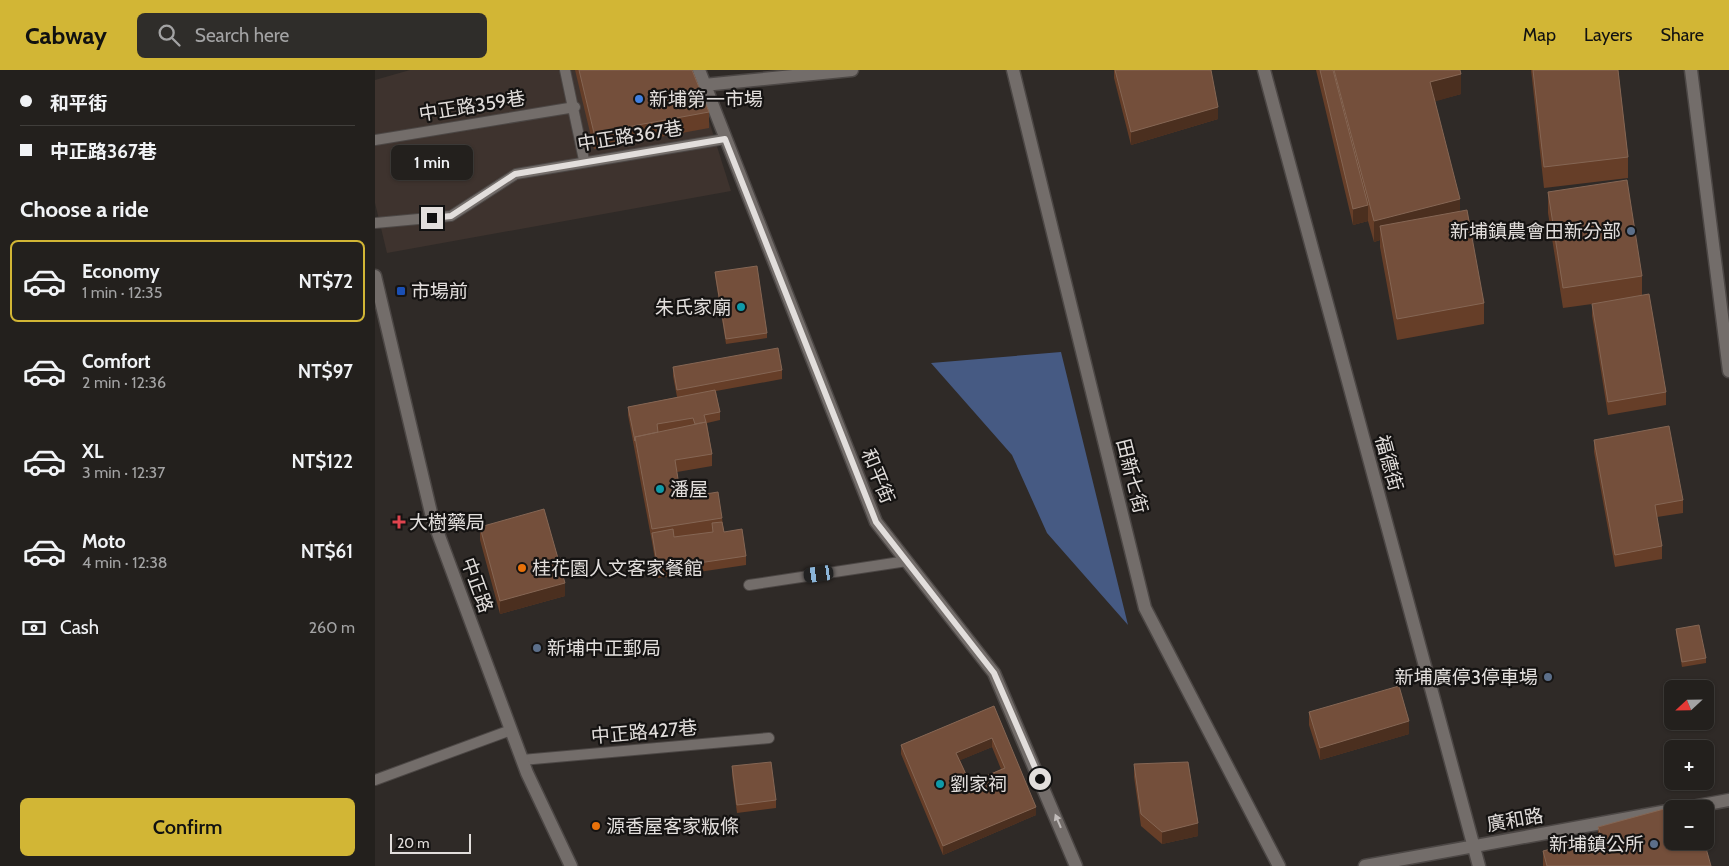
<!DOCTYPE html>
<html lang="en">
<head>
<meta charset="utf-8">
<style>
  :root { --surface:#23201d; --page:#2f2d2a; --text:#f1f3f6; --muted:#a3a3a4; --line:#403e3b; --accent:#d2b635 }
  body { margin:0; font-family:Cabin,"Noto Sans TC",sans-serif; background:var(--page); color:var(--text); height:100vh; display:flex; flex-direction:column; font-size:19px; white-space:nowrap }
  * { box-sizing:border-box; margin:0 }
  p { font-size:16px; color:var(--muted) }
  .icon { flex:none; width:28px; height:28px; fill:none; stroke:currentColor; stroke-width:2; stroke-linecap:round; stroke-linejoin:round }
  .map { position:relative; flex:1; overflow:hidden }
  .drawer { display:flex; flex-direction:column; background:var(--surface); width:375px }
  .drawer>* { flex:none }
  .top-card { display:grid; align-content:center; height:110px; padding:0 20px; background:var(--surface) }
  .needle { width:32px; rotate:248deg }
  .tools { position:absolute; left:1289px; top:610px; display:grid; gap:10px }
  .tools a { display:grid; place-items:center; width:50px; height:50px; border-radius:8px; background:var(--surface); box-shadow:0 1px 4px #0004,0 0 0 1px var(--line); font-size:25px }
  .scale { position:absolute; left:15px; bottom:12px; width:81px; box-sizing:border-box; padding-left:5px; border:2px solid #e2dedc; border-top:0; font-size:14px; line-height:18px; white-space:nowrap; color:#e2dedc; -webkit-text-stroke:4px #151312; paint-order:stroke }
  .end { position:absolute; width:22px; height:22px; margin:-11px; border:6px solid #e2dedc; background:#111; box-shadow:0 0 0 2px #111 }
  .from { border-radius:50% }
  .bubble { position:absolute; height:35px; border-radius:8px; background:var(--surface); box-shadow:0 1px 4px #0004,0 0 0 1px var(--line); font-size:16px; font-weight:600; line-height:35px; text-align:center }
  .car { position:absolute; width:15px; height:30px; margin:-15px -8px; border-radius:6px; box-shadow:0 0 4px 1px #0007; background:linear-gradient(#222 24%,#8ab4d8 0 40%,#222 0 76%,#8ab4d8 0 86%,#222 0) }
  .top-card b { display:flex; align-items:center; gap:18px; height:48px; font-size:19px }
  .top-card b+b { border-top:1px solid var(--line) }
  .top-card i { width:12px; height:12px; background:var(--text) }
  ul { padding:0; list-style:none }
  li { display:flex; align-items:center; gap:15px; height:82px; margin:0 10px 8px; padding:0 10px; border:2px solid transparent; border-radius:8px }
  li div { flex:1 }
  li b { display:block; font-size:19px }
  li em { font-style:normal; font-weight:600 }
  li.on { border-color:var(--accent) }
  li>.icon { width:45px; height:45px; stroke-width:1.5 }
  h2 { padding:0 20px; font-size:22px; line-height:60px }
  .pay { display:flex; align-items:center; gap:12px; height:55px; padding:0 20px; font-size:19px }
  .pay p { margin-inline-start:auto }
  .action { display:flex; gap:10px; margin-top:auto; padding:10px 20px }
  .action a { flex:1; height:58px; border-radius:8px; background:var(--accent); color:#111; font-size:20px; font-weight:600; line-height:58px; text-align:center }
  header { display:flex; align-items:center; gap:30px; box-sizing:border-box; height:70px; padding:0 25px; background:var(--accent); color:#111 }
  header strong { font-size:24px }
  nav { display:flex; gap:28px; margin-inline-start:auto; font-size:18px }
  .search { width:350px; height:45px; background:var(--page); display:flex; align-items:center; gap:12px; box-sizing:border-box; padding:0 18px; border-radius:8px; color:var(--muted); font-size:19px }
  main { display:flex; flex:1; min-height:0 }
  .map>svg:first-child { display:block }
  .built { fill:#3e332e }
  .water { fill:#465a83 }
  .lines { fill:none; stroke-linecap:round; stroke-linejoin:round }
  .lane-casing { stroke:#4c4745; stroke-width:12 }
  .street-casing { stroke:#4c4745; stroke-width:15 }
  .secondary-casing { stroke:#4c4745; stroke-width:15 }
  .lane { stroke:#736d6a; stroke-width:10 }
  .street { stroke:#736d6a; stroke-width:12 }
  .secondary { stroke:#736d6a; stroke-width:12 }
  .wall { fill:#663e28; fill-rule:evenodd }
  .shaded-wall { fill:#4b2f1f }
  .building { fill:#744f3b; stroke:#856654; fill-rule:evenodd }
  .oneway { fill:#c1bcba }
  .route { stroke:#e2dedc; stroke-width:6 }
  .shop-dot { fill:#3f7fe0; stroke:#151312; stroke-width:2 }
  .service-dot { fill:#5c6f8a; stroke:#151312; stroke-width:2 }
  .transit-dot { fill:#1a4fb4; stroke:#151312; stroke-width:2 }
  .culture-dot { fill:#0f9aa8; stroke:#151312; stroke-width:2 }
  .health-dot { fill:#e0444e; stroke:#151312; stroke-width:2 }
  .food-dot { fill:#e8710a; stroke:#151312; stroke-width:2 }
  .labels { text-anchor:middle; dominant-baseline:central; stroke-width:4.5; stroke-linejoin:round; paint-order:stroke }
  .poi-label { font-size:19px; fill:#e2dedc; stroke:#151312; text-anchor:start }
  .street-label { font-size:19px; fill:#e2dedc; stroke:#151312 }
</style>
</head>
<body>
<header>
<strong>Cabway</strong>
<div class="search"><svg class="icon" aria-label="search" viewBox="0 0 24 24"><circle cx="10" cy="10" r="6"/><path d="M15 15l6 6"/></svg>Search here</div>
<nav><a>Map</a><a>Layers</a><a>Share</a></nav>
</header>
<main>
<section class="drawer">
<div class="top-card">
<b><i class="from"></i>和平街</b>
<b><i></i>中正路367巷</b>
</div>
<h2>Choose a ride</h2>
<ul>
<li class="on"><svg class="icon" aria-label="car" viewBox="0 0 24 24"><path d="M5 17H2v-5l4-1 3-4h7l3 4 3 1v5h-3M9 17h6M6 11h13"/><circle cx="7" cy="17" r="2"/><circle cx="17" cy="17" r="2"/></svg><div><b>Economy</b><p>1 min · 12:35</p></div><em>NT$72</em></li>
<li><svg class="icon" aria-label="car" viewBox="0 0 24 24"><path d="M5 17H2v-5l4-1 3-4h7l3 4 3 1v5h-3M9 17h6M6 11h13"/><circle cx="7" cy="17" r="2"/><circle cx="17" cy="17" r="2"/></svg><div><b>Comfort</b><p>2 min · 12:36</p></div><em>NT$97</em></li>
<li><svg class="icon" aria-label="car" viewBox="0 0 24 24"><path d="M5 17H2v-5l4-1 3-4h7l3 4 3 1v5h-3M9 17h6M6 11h13"/><circle cx="7" cy="17" r="2"/><circle cx="17" cy="17" r="2"/></svg><div><b>XL</b><p>3 min · 12:37</p></div><em>NT$122</em></li>
<li><svg class="icon" aria-label="car" viewBox="0 0 24 24"><path d="M5 17H2v-5l4-1 3-4h7l3 4 3 1v5h-3M9 17h6M6 11h13"/><circle cx="7" cy="17" r="2"/><circle cx="17" cy="17" r="2"/></svg><div><b>Moto</b><p>4 min · 12:38</p></div><em>NT$61</em></li>
</ul>
<div class="pay"><svg class="icon" aria-label="cash" viewBox="0 0 24 24"><path d="M3 7h18v10H3z"/><circle cx="12" cy="12" r="2"/></svg>Cash<p>260 m</p></div>
<div class="action"><a>Confirm</a></div>
</section>
<div class="map">
<svg width="1354" height="796" viewBox="0 0 1354 796">
  <rect width="100%" height="100%" fill="#2f2a27"/>
  <path class="built" d="M35,0H318L356,121L12,183L0,133V10Z"/>
  <path class="water" d="M686,282L753,555L672,463L637,385L556,293Z"/>
  <g class="lines">
    <defs>
      <path id="lane" d="M190,0L209,90
        M0,70L200,37
        M0,153L76,146L141,104L350,69
        M374,515L532,491
        M147,690L394,668
        M0,710L136,660"/>
      <path id="street" d="M324,0L501,452L619,603L701,796
        M638,0L770,538L904,796
        M889,0L1104,796
        M329,15L477,0
        M1306,739L1354,730
        M990,796L1298,740"/>
      <path id="secondary" d="M1316,0L1354,301
        M0,206L57,447L152,703L196,796"/>
    </defs>
    <use href="#lane" class="lane-casing"/>
    <use href="#street" class="street-casing"/>
    <use href="#secondary" class="secondary-casing"/>
    <use href="#lane" class="lane"/>
    <use href="#street" class="street"/>
    <use href="#secondary" class="secondary"/>
  </g>
  <path class="wall" d="M200,0H317L334,42V58L219,79Z
    M739,0H836L843,49L756,75L739,8Z
    M941,0H1085L1086,24L1060,31L1085,142L1109,233V254L1022,270L1005,177V170L999,172L993,151L978,155Z
    M1156,0H1243L1253,87V108L1169,118Z
    M1173,122L1267,206V225L1291,322V335L1233,345L1217,246V234L1188,238L1173,143Z
    M340,202L392,263V268L351,274L340,206Z
    M298,297L407,300V309L341,321L345,342V350L332,353L337,384V396L302,402L306,428L347,448L349,462L371,486V495L283,508L277,472L253,345V337L302,327L298,306Z
    M1219,370L1308,430V443L1282,447L1287,476V489L1240,497L1219,382Z
    M105,457L190,526L125,544L105,470Z
    M1301,559L1331,588V593L1307,597L1301,563Z
    M619,636L661,745L568,785L526,684V675ZM617,677L626,699L595,713L585,690Z
    M934,642L1034,664L945,690L934,655Z
    M759,694L823,766L787,774L766,756L759,707Z
    M357,696L401,730V738L362,743L357,705Z
    M1298,739L1336,796H1168V781L1223,766V757Z"/>
  <path class="shaded-wall" d="M1086,4V24L1055,33V12Z
    M843,37V49L756,75V62Z
    M1085,129V150L1005,156V170L999,172V151Z
    M993,135V151L978,155V139Z
    M190,513V526L125,544V531Z
    M1034,651V664L945,690V678Z
    M617,668V677L581,692V683Z
    M661,737V745L568,785V776Z
    M823,753V766L787,774V762Z"/>
  <path class="building" d="M204,0H317L334,42L219,63Z
    M740,0H836L843,37L756,62Z
    M945,0H958L993,135L978,139Z
    M959,0H1085L1086,4L1055,12L1085,129L999,151Z
    M1158,0H1243L1253,87L1169,97Z
    M1252,110L1267,206L1188,218L1173,122Z
    M1092,140L1109,233L1022,249L1005,156Z
    M382,196L392,263L351,269L340,202Z
    M1274,224L1291,322L1233,332L1217,234Z
    M403,278L407,300L302,320L298,297Z
    M340,320L345,342L329,345L331,352L320,354L318,348L282,354L283,362L260,367V371L253,337Z
    M331,352L337,384L300,390L306,428L343,422L347,448L277,459L260,367Z
    M1294,356L1308,430L1280,435L1287,476L1240,485L1219,370Z
    M169,439L190,513L125,531L105,457Z
    M347,452L349,462L367,459L371,486L283,499L277,463L298,459L299,467L338,462L337,453Z
    M1324,555L1331,588L1307,592L1301,559Z
    M1024,616L1034,651L945,678L934,642Z
    M619,636L661,737L568,776L526,675ZM617,668L630,698L595,713L581,683Z
    M396,692L401,730L362,735L357,696Z
    M813,692L823,753L787,762L766,744L759,694Z
    M1300,736L1301,739H1298V771H1329L1336,796H1172L1168,781L1226,766L1223,757Z"/>
  <defs><path id="oneway-solid" d="M-6-.8H1V-3.2L6.5 0L1 3.2V.8H-6Z" transform="scale(1.25)"/></defs>
  <use class="oneway" href="#oneway-solid" transform="translate(683 751) rotate(-113)"/>
  <g class="lines">
    <path class="route" d="M57,148L76,146L140,104L350,69L501,452L619,603L665,709"/>
  </g>
  <circle class="shop-dot" cx="264" cy="29" r="5"/>
  <g class="service-dot">
    <circle cx="1256" cy="161" r="5"/>
    <circle cx="162" cy="578" r="5"/>
    <circle cx="1173" cy="607" r="5"/>
    <circle cx="1279" cy="774" r="5"/>
  </g>
  <rect class="transit-dot" x="21" y="216" width="10" height="10" rx="2.5"/>
  <g class="culture-dot">
    <circle cx="366" cy="237" r="5"/>
    <circle cx="285" cy="419" r="5"/>
    <circle cx="565" cy="714" r="5"/>
  </g>
  <path class="health-dot" d="M21.5 444.5h5v5h5v5h-5v5h-5v-5h-5v-5h5z"/>
  <g class="food-dot">
    <circle cx="147" cy="498" r="5"/>
    <circle cx="221" cy="756" r="5"/>
  </g>
  <g class="labels">
    <g class="poi-label">
      <text x="274" y="29">新埔第一市場</text>
      <text x="1246" y="161" text-anchor="end">新埔鎮農會田新分部</text>
      <text x="36" y="221">市場前</text>
      <text x="356" y="237" text-anchor="end">朱氏家廟</text>
      <text x="295" y="419">潘屋</text>
      <text x="34" y="452">大樹藥局</text>
      <text x="157" y="498">桂花園人文客家餐館</text>
      <text x="172" y="578">新埔中正郵局</text>
      <text x="1163" y="607" text-anchor="end">新埔廣停3停車場</text>
      <text x="575" y="714">劉家祠</text>
      <text x="231" y="756">源香屋客家粄條</text>
      <text x="1269" y="774" text-anchor="end">新埔鎮公所</text>
    </g>
    <g class="street-label">
      <text transform="translate(97 36) rotate(-9)">中正路359巷</text>
      <text transform="translate(255 66) rotate(-9)">中正路367巷</text>
      <text transform="translate(1014 393) rotate(75)">福德街</text>
      <text transform="translate(503 406) rotate(68)">和平街</text>
      <text transform="translate(757 406) rotate(76)">田新七街</text>
      <text transform="translate(102 515) rotate(70)">中正路</text>
      <text transform="translate(269 662) rotate(-5)">中正路427巷</text>
      <text transform="translate(1140 750) rotate(-10)">廣和路</text>
    </g>
  </g>
</svg>
<div class="tools">
<a><svg class="needle" viewBox="-14 -14 28 28"><path d="M0-13l5 13h-10z" fill="#e53935"/><path d="M0 13l5-13h-10z" fill="#a3a3a4"/></svg></a>
<a>+</a>
<a>−</a>
</div>
<div class="scale">20 m</div>
<i class="end from" style="left:665px;top:709px"></i>
<i class="end" style="left:57px;top:148px"></i>
<div class="bubble" style="left:16px;top:75px;width:82px">1 min</div>
<i class="car" style="left:444px;top:504px;rotate:262deg"></i>
</div>
</main>
</body>
</html>
